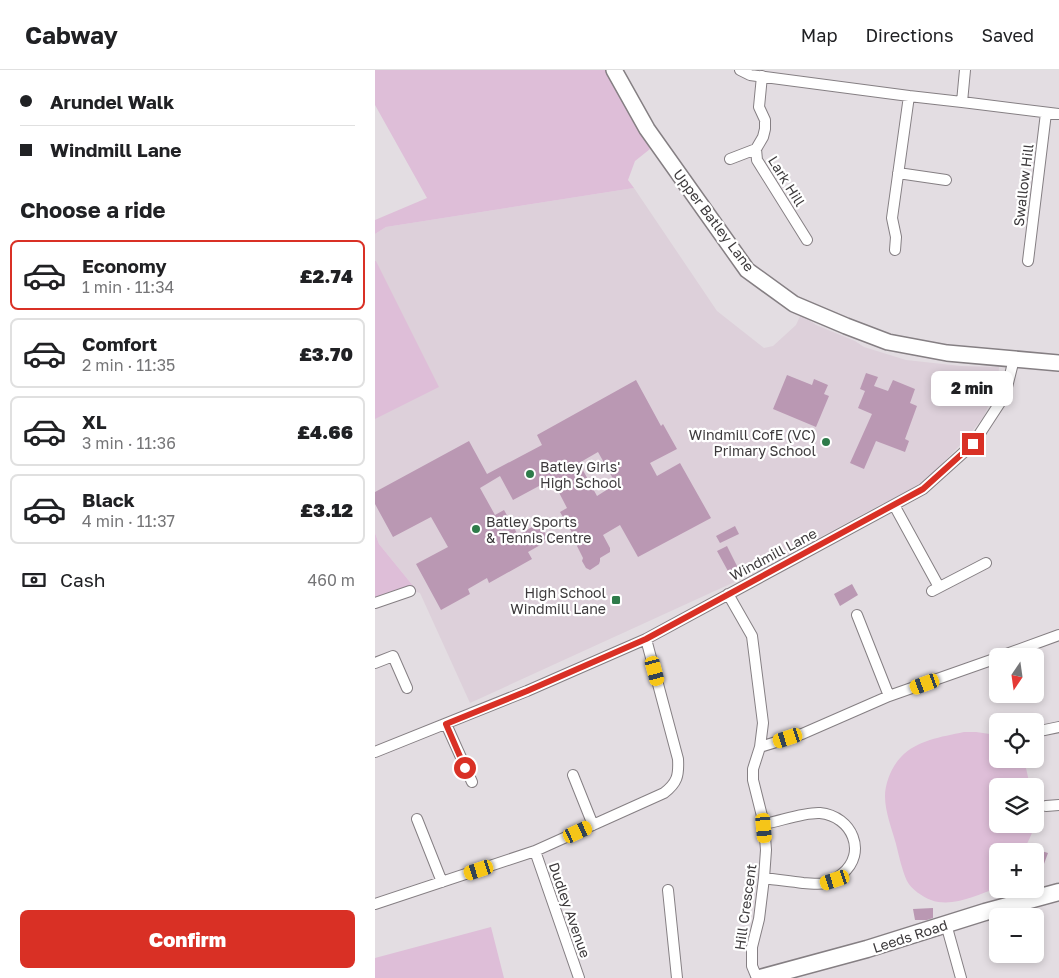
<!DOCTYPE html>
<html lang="en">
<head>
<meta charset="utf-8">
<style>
  :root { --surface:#fff; --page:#f2f2f2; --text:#202124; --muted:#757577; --line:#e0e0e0; --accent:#d93025 }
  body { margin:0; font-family:"Golos Text",sans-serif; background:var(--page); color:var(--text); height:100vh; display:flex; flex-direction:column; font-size:19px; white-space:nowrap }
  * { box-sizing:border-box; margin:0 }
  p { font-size:16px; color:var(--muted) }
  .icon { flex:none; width:28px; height:28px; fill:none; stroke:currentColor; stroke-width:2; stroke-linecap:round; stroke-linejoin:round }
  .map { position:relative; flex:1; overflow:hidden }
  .side { display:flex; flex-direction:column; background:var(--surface); width:375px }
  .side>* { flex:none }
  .banner { display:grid; align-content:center; height:110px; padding:0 20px; background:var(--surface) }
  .needle { width:32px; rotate:193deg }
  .tools { position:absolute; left:614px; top:578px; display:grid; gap:10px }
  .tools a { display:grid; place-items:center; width:55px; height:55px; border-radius:8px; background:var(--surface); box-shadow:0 2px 8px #0003; font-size:25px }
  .end { position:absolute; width:22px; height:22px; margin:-11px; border:6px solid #d93025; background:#fff; box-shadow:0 0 0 2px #fff }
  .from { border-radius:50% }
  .bubble { position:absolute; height:35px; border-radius:8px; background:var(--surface); box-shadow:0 2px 8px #0003; font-size:16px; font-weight:800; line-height:35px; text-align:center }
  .car { position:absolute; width:15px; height:30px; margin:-15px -8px; border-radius:6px; box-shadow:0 0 4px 1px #0007; background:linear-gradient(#f5c518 24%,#345 0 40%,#f5c518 0 76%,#345 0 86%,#f5c518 0) }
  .banner b { display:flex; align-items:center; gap:18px; height:48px; font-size:19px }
  .banner b+b { border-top:1px solid var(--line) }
  .banner i { width:12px; height:12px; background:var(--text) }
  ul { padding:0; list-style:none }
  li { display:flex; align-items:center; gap:15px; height:70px; margin:0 10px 8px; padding:0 10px; border:2px solid var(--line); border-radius:8px }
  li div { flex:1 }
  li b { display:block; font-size:19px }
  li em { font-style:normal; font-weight:800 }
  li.current { border-color:var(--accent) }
  li>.icon { width:45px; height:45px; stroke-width:1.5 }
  h2 { padding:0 20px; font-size:22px; line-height:60px }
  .pay { display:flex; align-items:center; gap:12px; height:55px; padding:0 20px; font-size:19px }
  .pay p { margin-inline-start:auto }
  .button { display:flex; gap:10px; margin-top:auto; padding:10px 20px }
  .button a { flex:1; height:58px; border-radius:8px; background:var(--accent); color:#fff; font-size:20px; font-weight:800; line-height:58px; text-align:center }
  header { display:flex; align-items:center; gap:30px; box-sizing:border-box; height:70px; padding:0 25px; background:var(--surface); border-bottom:1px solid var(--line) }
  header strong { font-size:24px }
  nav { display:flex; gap:28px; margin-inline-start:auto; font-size:18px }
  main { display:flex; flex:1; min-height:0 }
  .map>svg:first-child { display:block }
  .built { fill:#ddd0da }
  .green { fill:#debed8 }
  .building { fill:#ba98b3; fill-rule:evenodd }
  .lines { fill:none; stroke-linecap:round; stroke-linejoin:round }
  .street-casing { stroke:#857f83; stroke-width:12 }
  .secondary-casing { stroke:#857f83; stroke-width:18 }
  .primary-casing { stroke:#857f83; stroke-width:19 }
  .street { stroke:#fff; stroke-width:10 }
  .secondary { stroke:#fff; stroke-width:15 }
  .primary { stroke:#fff; stroke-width:16 }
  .route { stroke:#d93025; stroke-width:6 }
  .poi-dot { fill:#2e7b4a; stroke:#fff; stroke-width:2 }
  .labels { text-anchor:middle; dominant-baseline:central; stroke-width:4.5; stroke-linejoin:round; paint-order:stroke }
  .street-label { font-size:14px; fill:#3d3a3c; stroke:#fff }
  .poi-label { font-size:14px; fill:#3d3a3c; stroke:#fff; text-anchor:end }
</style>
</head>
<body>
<header>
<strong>Cabway</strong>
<nav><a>Map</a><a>Directions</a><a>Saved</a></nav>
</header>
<main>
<section class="side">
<div class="banner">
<b><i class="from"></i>Arundel Walk</b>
<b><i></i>Windmill Lane</b>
</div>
<h2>Choose a ride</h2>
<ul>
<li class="current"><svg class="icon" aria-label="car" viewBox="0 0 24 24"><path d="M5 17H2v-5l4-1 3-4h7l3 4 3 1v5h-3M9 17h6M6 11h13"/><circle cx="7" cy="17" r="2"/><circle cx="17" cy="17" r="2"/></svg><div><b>Economy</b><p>1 min · 11:34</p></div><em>£2.74</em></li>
<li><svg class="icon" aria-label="car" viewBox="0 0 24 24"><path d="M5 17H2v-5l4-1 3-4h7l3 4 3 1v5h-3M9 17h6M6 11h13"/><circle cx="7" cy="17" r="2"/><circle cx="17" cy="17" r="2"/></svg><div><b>Comfort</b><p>2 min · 11:35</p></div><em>£3.70</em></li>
<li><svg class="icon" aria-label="car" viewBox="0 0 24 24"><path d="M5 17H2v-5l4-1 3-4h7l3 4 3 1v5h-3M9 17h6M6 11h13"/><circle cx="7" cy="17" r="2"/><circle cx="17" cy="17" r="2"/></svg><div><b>XL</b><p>3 min · 11:36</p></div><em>£4.66</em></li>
<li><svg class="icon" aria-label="car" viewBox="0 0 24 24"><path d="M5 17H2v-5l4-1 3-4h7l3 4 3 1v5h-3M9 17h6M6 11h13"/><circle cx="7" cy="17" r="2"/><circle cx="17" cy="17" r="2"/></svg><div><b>Black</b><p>4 min · 11:37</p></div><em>£3.12</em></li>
</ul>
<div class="pay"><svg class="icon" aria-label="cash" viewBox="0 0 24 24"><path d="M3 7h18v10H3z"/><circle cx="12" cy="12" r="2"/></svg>Cash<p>460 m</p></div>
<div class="button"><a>Confirm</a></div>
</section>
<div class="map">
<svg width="684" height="908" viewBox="0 0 684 908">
  <rect width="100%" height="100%" fill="#e3dde2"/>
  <path class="built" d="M259,118L342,241L389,278L398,276L421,255L426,244L441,255L480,271L489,277L531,290L586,296L624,297L623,311L609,346L591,369L556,405L535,421L505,435L438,471L418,484L390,498L95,633L45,523L41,522L39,517L4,474L0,463V164L11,157Z"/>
  <path class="green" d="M0,0H233L275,79L260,91L253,110L259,118L11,157L0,164V150L52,128L0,35Z
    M0,191H1L64,317L0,349Z
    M0,463L4,474L39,517L0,530Z
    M589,662H601L622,665V689H649L655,716H622V754H660V741C663,755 654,768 649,781H622V818C602,825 577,838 556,830C548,827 536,819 532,811C527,800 524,786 521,774C517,759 510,742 510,726C510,713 517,696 526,687C542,670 566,667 589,662Z
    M116,857L129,908H0V888Z"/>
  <path class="building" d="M491,303L503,307L499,316L513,321L518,310L540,319L535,333L542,336L530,369L534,371L530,382L501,371L489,399L475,393L497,344L483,338L490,321L485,319Z
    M412,305L437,315L439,309L453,315L449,324L454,326L441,357L398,339Z
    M261,310L286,356L288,354L302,379L275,393L282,406L305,393L336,448L263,487L245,455L228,465L235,478V482L225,488V491L224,494L215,500L211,498L207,491L208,488L200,472L202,471L185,442L192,438L177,409L138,430L125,406L105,418L120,445L129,440L143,465L164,453L174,470L153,482L157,489L114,513L112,508L93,519L95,524L66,540L41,494L73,477L56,447L18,467L0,434V422L94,371L112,404L167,375L162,365ZM223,382L241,414L222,426L204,393Z
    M360,456L364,464L345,473L341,466Z
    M352,476L363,498L354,503L342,481Z
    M477,514L483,525L465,536L459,524Z
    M660,779L673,783L666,802L660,800Z
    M558,838V848L552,850H540L538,839Z"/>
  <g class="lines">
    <defs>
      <path id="street" d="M365,0L375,5L534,26L587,32L684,44
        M387,6L384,37L390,50V59L388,67L381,79L382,90L432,170
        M587,32L590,0
        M355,89L381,79
        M523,103L571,110
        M520,180L521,167L517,148L534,26
        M653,191L671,43
        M519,435L564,517
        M557,521L611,493
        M353,524L377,566L388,653L385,677L378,699V710L389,754L391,780L389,808L384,849L377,877V896L382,908
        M0,533L35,521
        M482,545L514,626
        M626,586L684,565
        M0,593L18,586L32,618
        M71,654L97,712
        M660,662L684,657
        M385,677L427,664L514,626L622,588
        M0,682L152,621L271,569L548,419L598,374L630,325L639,289
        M198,705L218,755
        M671,736L684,735
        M42,749L67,812
        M389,754C406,751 429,742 445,743C477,746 493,783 467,804C462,808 457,812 451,813C443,815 435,813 428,813C415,811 402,810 389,808
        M160,781L204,908
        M293,820L302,908
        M0,834L160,781L289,723C302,713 304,706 303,689L271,569
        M571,854L586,908"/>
      <path id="secondary" d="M239,0L272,59L372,200L419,234L471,256L513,272L572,283L684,293"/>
      <path id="primary" d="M385,908L492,879L610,842L684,822"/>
    </defs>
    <use href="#street" class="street-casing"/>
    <use href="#secondary" class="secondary-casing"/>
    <use href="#primary" class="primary-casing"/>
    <use href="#street" class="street"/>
    <use href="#secondary" class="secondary"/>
    <use href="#primary" class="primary"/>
  </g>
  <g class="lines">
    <path class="route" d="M90,698L71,654L152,621L271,569L548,419L598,374"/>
  </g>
  <g class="poi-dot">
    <circle cx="451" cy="372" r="5"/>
    <circle cx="155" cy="404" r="5"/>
    <circle cx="101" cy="459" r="5"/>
    <rect x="236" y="525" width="10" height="10" rx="2.5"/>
  </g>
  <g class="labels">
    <g class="street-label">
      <text transform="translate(412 111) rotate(58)">Lark Hill</text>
      <text transform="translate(648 115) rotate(-83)">Swallow Hill</text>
      <text transform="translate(339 150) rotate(53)">Upper Batley Lane</text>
      <text transform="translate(398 484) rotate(-28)">Windmill Lane</text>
      <text transform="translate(370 837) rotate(-82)">Hill Crescent</text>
      <text transform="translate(195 840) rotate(71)">Dudley Avenue</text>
      <text transform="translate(535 866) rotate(-18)">Leeds Road</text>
    </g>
    <g class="poi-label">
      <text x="441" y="364">Windmill CofE (VC)<tspan x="441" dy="16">Primary School</tspan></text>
      <text x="165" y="396" text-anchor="start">Batley Girls'<tspan x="165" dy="16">High School</tspan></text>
      <text x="111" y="451" text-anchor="start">Batley Sports<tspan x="111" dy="16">&amp; Tennis Centre</tspan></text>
      <text x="231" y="522">High School<tspan x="231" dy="16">Windmill Lane</tspan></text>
    </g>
  </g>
</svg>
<div class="tools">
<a><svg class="needle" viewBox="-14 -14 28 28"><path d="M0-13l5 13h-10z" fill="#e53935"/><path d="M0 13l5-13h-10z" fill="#757577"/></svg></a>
<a><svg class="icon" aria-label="locate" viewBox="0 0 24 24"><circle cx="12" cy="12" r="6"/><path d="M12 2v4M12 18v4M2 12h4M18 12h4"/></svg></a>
<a><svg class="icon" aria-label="layers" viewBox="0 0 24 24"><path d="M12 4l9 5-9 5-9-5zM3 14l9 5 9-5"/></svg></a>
<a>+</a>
<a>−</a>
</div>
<i class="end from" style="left:90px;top:698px"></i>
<i class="end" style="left:598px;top:374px"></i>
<div class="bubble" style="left:556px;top:301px;width:82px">2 min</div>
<i class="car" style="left:280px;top:601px;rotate:165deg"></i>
<i class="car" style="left:550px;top:614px;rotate:250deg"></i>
<i class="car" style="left:413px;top:668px;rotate:252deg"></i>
<i class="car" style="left:389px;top:758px;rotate:175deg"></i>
<i class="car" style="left:203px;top:762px;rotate:65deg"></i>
<i class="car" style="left:104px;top:800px;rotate:252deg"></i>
<i class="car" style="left:460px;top:810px;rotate:252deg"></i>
</div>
</main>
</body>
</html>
